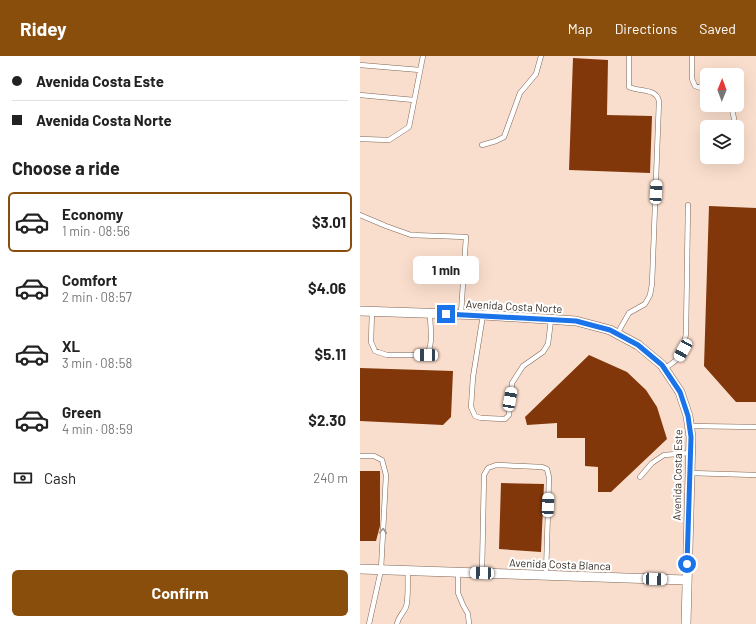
<!DOCTYPE html>
<html lang="en">
<head>
<meta charset="utf-8">
<style>
  :root { --surface:#fff; --page:#f6f6f6; --text:#222; --muted:#767676; --line:#e0e0e0; --accent:#8a4e0c }
  body { margin:0; font-family:Barlow,sans-serif; background:var(--page); color:var(--text); height:100vh; display:flex; flex-direction:column; font-size:15px; white-space:nowrap }
  * { box-sizing:border-box; margin:0 }
  p { font-size:13px; color:var(--muted) }
  .icon { flex:none; width:22px; height:22px; fill:none; stroke:currentColor; stroke-width:2; stroke-linecap:round; stroke-linejoin:round }
  .map { position:relative; flex:1; overflow:hidden }
  .side { display:flex; flex-direction:column; background:var(--surface); width:360px }
  .side>* { flex:none }
  .banner { display:grid; align-content:center; height:88px; padding:0 12px; background:var(--surface) }
  .needle { width:26px; rotate:1deg }
  .controls { position:absolute; left:340px; top:12px; display:grid; gap:8px }
  .controls a { display:grid; place-items:center; width:44px; height:44px; border-radius:6px; background:var(--surface); box-shadow:0 4px 16px #0002; font-size:20px }
  .end { position:absolute; width:18px; height:18px; margin:-9px; border:5px solid #1a73e8; background:#fff; box-shadow:0 0 0 2px #fff }
  .from { border-radius:50% }
  .bubble { position:absolute; height:28px; border-radius:6px; background:var(--surface); box-shadow:0 4px 16px #0002; font-size:13px; font-weight:700; line-height:28px; text-align:center }
  .car { position:absolute; width:12px; height:24px; margin:-12px -6px; border-radius:5px; box-shadow:0 0 3px 1px #0007; background:linear-gradient(#fff 24%,#345 0 40%,#fff 0 76%,#345 0 86%,#fff 0) }
  .banner b { display:flex; align-items:center; gap:14px; height:38px; font-size:15px }
  .banner b+b { border-top:1px solid var(--line) }
  .banner i { width:10px; height:10px; background:var(--text) }
  ul { padding:0; list-style:none }
  li { display:flex; align-items:center; gap:12px; height:60px; margin:0 8px 6px; padding:0 4px; border:2px solid transparent; border-radius:6px }
  li div { flex:1 }
  li b { display:block; font-size:15px }
  li em { font-style:normal; font-weight:700 }
  li.current { border-color:var(--accent) }
  li>.icon { width:36px; height:36px; stroke-width:1.5 }
  h2 { padding:0 12px; font-size:18px; line-height:48px }
  .pay { display:flex; align-items:center; gap:10px; height:44px; padding:0 12px; font-size:15px }
  .pay p { margin-inline-start:auto }
  .primary-button { display:flex; gap:8px; margin-top:auto; padding:8px 12px }
  .primary-button a { flex:1; height:46px; border-radius:6px; background:var(--accent); color:#fff; font-size:16px; font-weight:700; line-height:46px; text-align:center }
  header { display:flex; align-items:center; gap:24px; box-sizing:border-box; height:56px; padding:0 20px; background:var(--accent); color:#fff }
  header strong { font-size:19px }
  nav { display:flex; gap:22px; margin-inline-start:auto; font-size:14px }
  main { display:flex; flex:1; min-height:0 }
  .map>svg:first-child { display:block }
  .building { fill:#813709 }
  .lines { fill:none; stroke-linecap:round; stroke-linejoin:round }
  .service-casing { stroke:#7e6657; stroke-width:5.5 }
  .minor-casing { stroke:#7e6657; stroke-width:10 }
  .service { stroke:#fff; stroke-width:4.5 }
  .minor { stroke:#fff; stroke-width:9 }
  .oneway { stroke:#9c9693 }
  .route { stroke:#1a73e8; stroke-width:5 }
  .labels { text-anchor:middle; dominant-baseline:central; stroke-width:4; stroke-linejoin:round; paint-order:stroke }
  .street-label { font-size:11px; fill:#392e27; stroke:#fff }
</style>
</head>
<body>
<header>
<strong>Ridey</strong>
<nav><a>Map</a><a>Directions</a><a>Saved</a></nav>
</header>
<main>
<section class="side">
<div class="banner">
<b><i class="from"></i>Avenida Costa Este</b>
<b><i></i>Avenida Costa Norte</b>
</div>
<h2>Choose a ride</h2>
<ul>
<li class="current"><svg class="icon" aria-label="car" viewBox="0 0 24 24"><path d="M5 17H2v-5l4-1 3-4h7l3 4 3 1v5h-3M9 17h6M6 11h13"/><circle cx="7" cy="17" r="2"/><circle cx="17" cy="17" r="2"/></svg><div><b>Economy</b><p>1 min · 08:56</p></div><em>$3.01</em></li>
<li><svg class="icon" aria-label="car" viewBox="0 0 24 24"><path d="M5 17H2v-5l4-1 3-4h7l3 4 3 1v5h-3M9 17h6M6 11h13"/><circle cx="7" cy="17" r="2"/><circle cx="17" cy="17" r="2"/></svg><div><b>Comfort</b><p>2 min · 08:57</p></div><em>$4.06</em></li>
<li><svg class="icon" aria-label="car" viewBox="0 0 24 24"><path d="M5 17H2v-5l4-1 3-4h7l3 4 3 1v5h-3M9 17h6M6 11h13"/><circle cx="7" cy="17" r="2"/><circle cx="17" cy="17" r="2"/></svg><div><b>XL</b><p>3 min · 08:58</p></div><em>$5.11</em></li>
<li><svg class="icon" aria-label="car" viewBox="0 0 24 24"><path d="M5 17H2v-5l4-1 3-4h7l3 4 3 1v5h-3M9 17h6M6 11h13"/><circle cx="7" cy="17" r="2"/><circle cx="17" cy="17" r="2"/></svg><div><b>Green</b><p>4 min · 08:59</p></div><em>$2.30</em></li>
</ul>
<div class="pay"><svg class="icon" aria-label="cash" viewBox="0 0 24 24"><path d="M3 7h18v10H3z"/><circle cx="12" cy="12" r="2"/></svg>Cash<p>240 m</p></div>
<div class="primary-button"><a>Confirm</a></div>
</section>
<div class="map">
<svg width="396" height="568" viewBox="0 0 396 568">
  <rect width="100%" height="100%" fill="#fadecd"/>
  <path class="building" d="M213,2L248,4L247,59L292,60L290,117L209,114Z
    M349,150L396,152V346H376L344,310Z
    M229,299L267,316L286,334L297,351L307,383L251,436H238V411L225,410V382H197V367L167,369L165,361Z
    M0,312L93,315L91,361L83,369L0,365Z
    M0,415H20V470L16,485H0Z
    M141,427L184,428L181,496L139,493Z"/>
  <g class="lines">
    <defs>
      <path id="service" d="M332,0V23L335,30L347,34
        M0,9L60,14
        M0,39L54,44
        M371,49L375,67L374,71
        M0,83L29,84L49,71L63,0
        M122,89L136,85L144,81L160,37L176,18L181,0
        M372,102V101
        M0,159L26,170L51,179L106,181L101,258
        M12,255L11,286L15,295L27,299H66C74,290 70,270 70,258
        M123,259L113,321L111,351L115,360L121,362L145,363L149,359L152,327L163,310L183,296L188,288L191,264
        M257,278L269,257L285,248L290,239L292,228L299,45C296,32 280,36 269,31V0
        M305,312C323,301 323,298 326,277L328,149
        M329,370L396,371
        M0,400H14L22,404L26,419L21,514L9,568
        M330,417L396,419
        M280,421L292,407L304,399L330,397
        M98,516V537L103,549L108,558L109,568
        M122,517L124,419L128,412L136,409L182,411L187,413L189,421L186,519
        M37,568C38,561 43,558 46,551C49,541 47,526 48,515"/>
      <path id="minor" d="M0,255L123,259L216,265L250,274L278,289L302,309L320,336L328,360L331,381L326,568
        M0,513L326,524"/>
    </defs>
    <use href="#service" class="service-casing"/>
    <use href="#minor" class="minor-casing"/>
    <use href="#service" class="service"/>
    <use href="#minor" class="minor"/>
  </g>
  <defs><path id="oneway-chevron" d="M-2-3.5L2.5 0L-2 3.5" fill="none" stroke-width="1.6" stroke-linecap="round" stroke-linejoin="round"/></defs>
  <use class="oneway" href="#oneway-chevron" transform="translate(23 475) rotate(-87)"/>
  <g class="lines">
    <path class="route" d="M86,258L216,265L250,274L278,289L302,309L320,336L328,360L331,381L327,508"/>
  </g>
  <g class="labels">
    <g class="street-label">
      <text transform="translate(154 250) rotate(3)">Avenida Costa Norte</text>
      <text transform="translate(317 419) rotate(-89)">Avenida Costa Este</text>
      <text transform="translate(200 508) rotate(2)">Avenida Costa Blanca</text>
    </g>
  </g>
</svg>
<div class="controls">
<a><svg class="needle" viewBox="-14 -14 28 28"><path d="M0-13l5 13h-10z" fill="#e53935"/><path d="M0 13l5-13h-10z" fill="#767676"/></svg></a>
<a><svg class="icon" aria-label="layers" viewBox="0 0 24 24"><path d="M12 4l9 5-9 5-9-5zM3 14l9 5 9-5"/></svg></a>
</div>
<i class="end from" style="left:327px;top:508px"></i>
<i class="end" style="left:86px;top:258px"></i>
<div class="bubble" style="left:53px;top:200px;width:66px">1 min</div>
<i class="car" style="left:296px;top:136px;rotate:3deg"></i>
<i class="car" style="left:323px;top:294px;rotate:209deg"></i>
<i class="car" style="left:66px;top:299px;rotate:271deg"></i>
<i class="car" style="left:150px;top:343px;rotate:10deg"></i>
<i class="car" style="left:188px;top:449px;rotate:2deg"></i>
<i class="car" style="left:122px;top:517px;rotate:272deg"></i>
<i class="car" style="left:295px;top:523px;rotate:92deg"></i>
</div>
</main>
</body>
</html>
